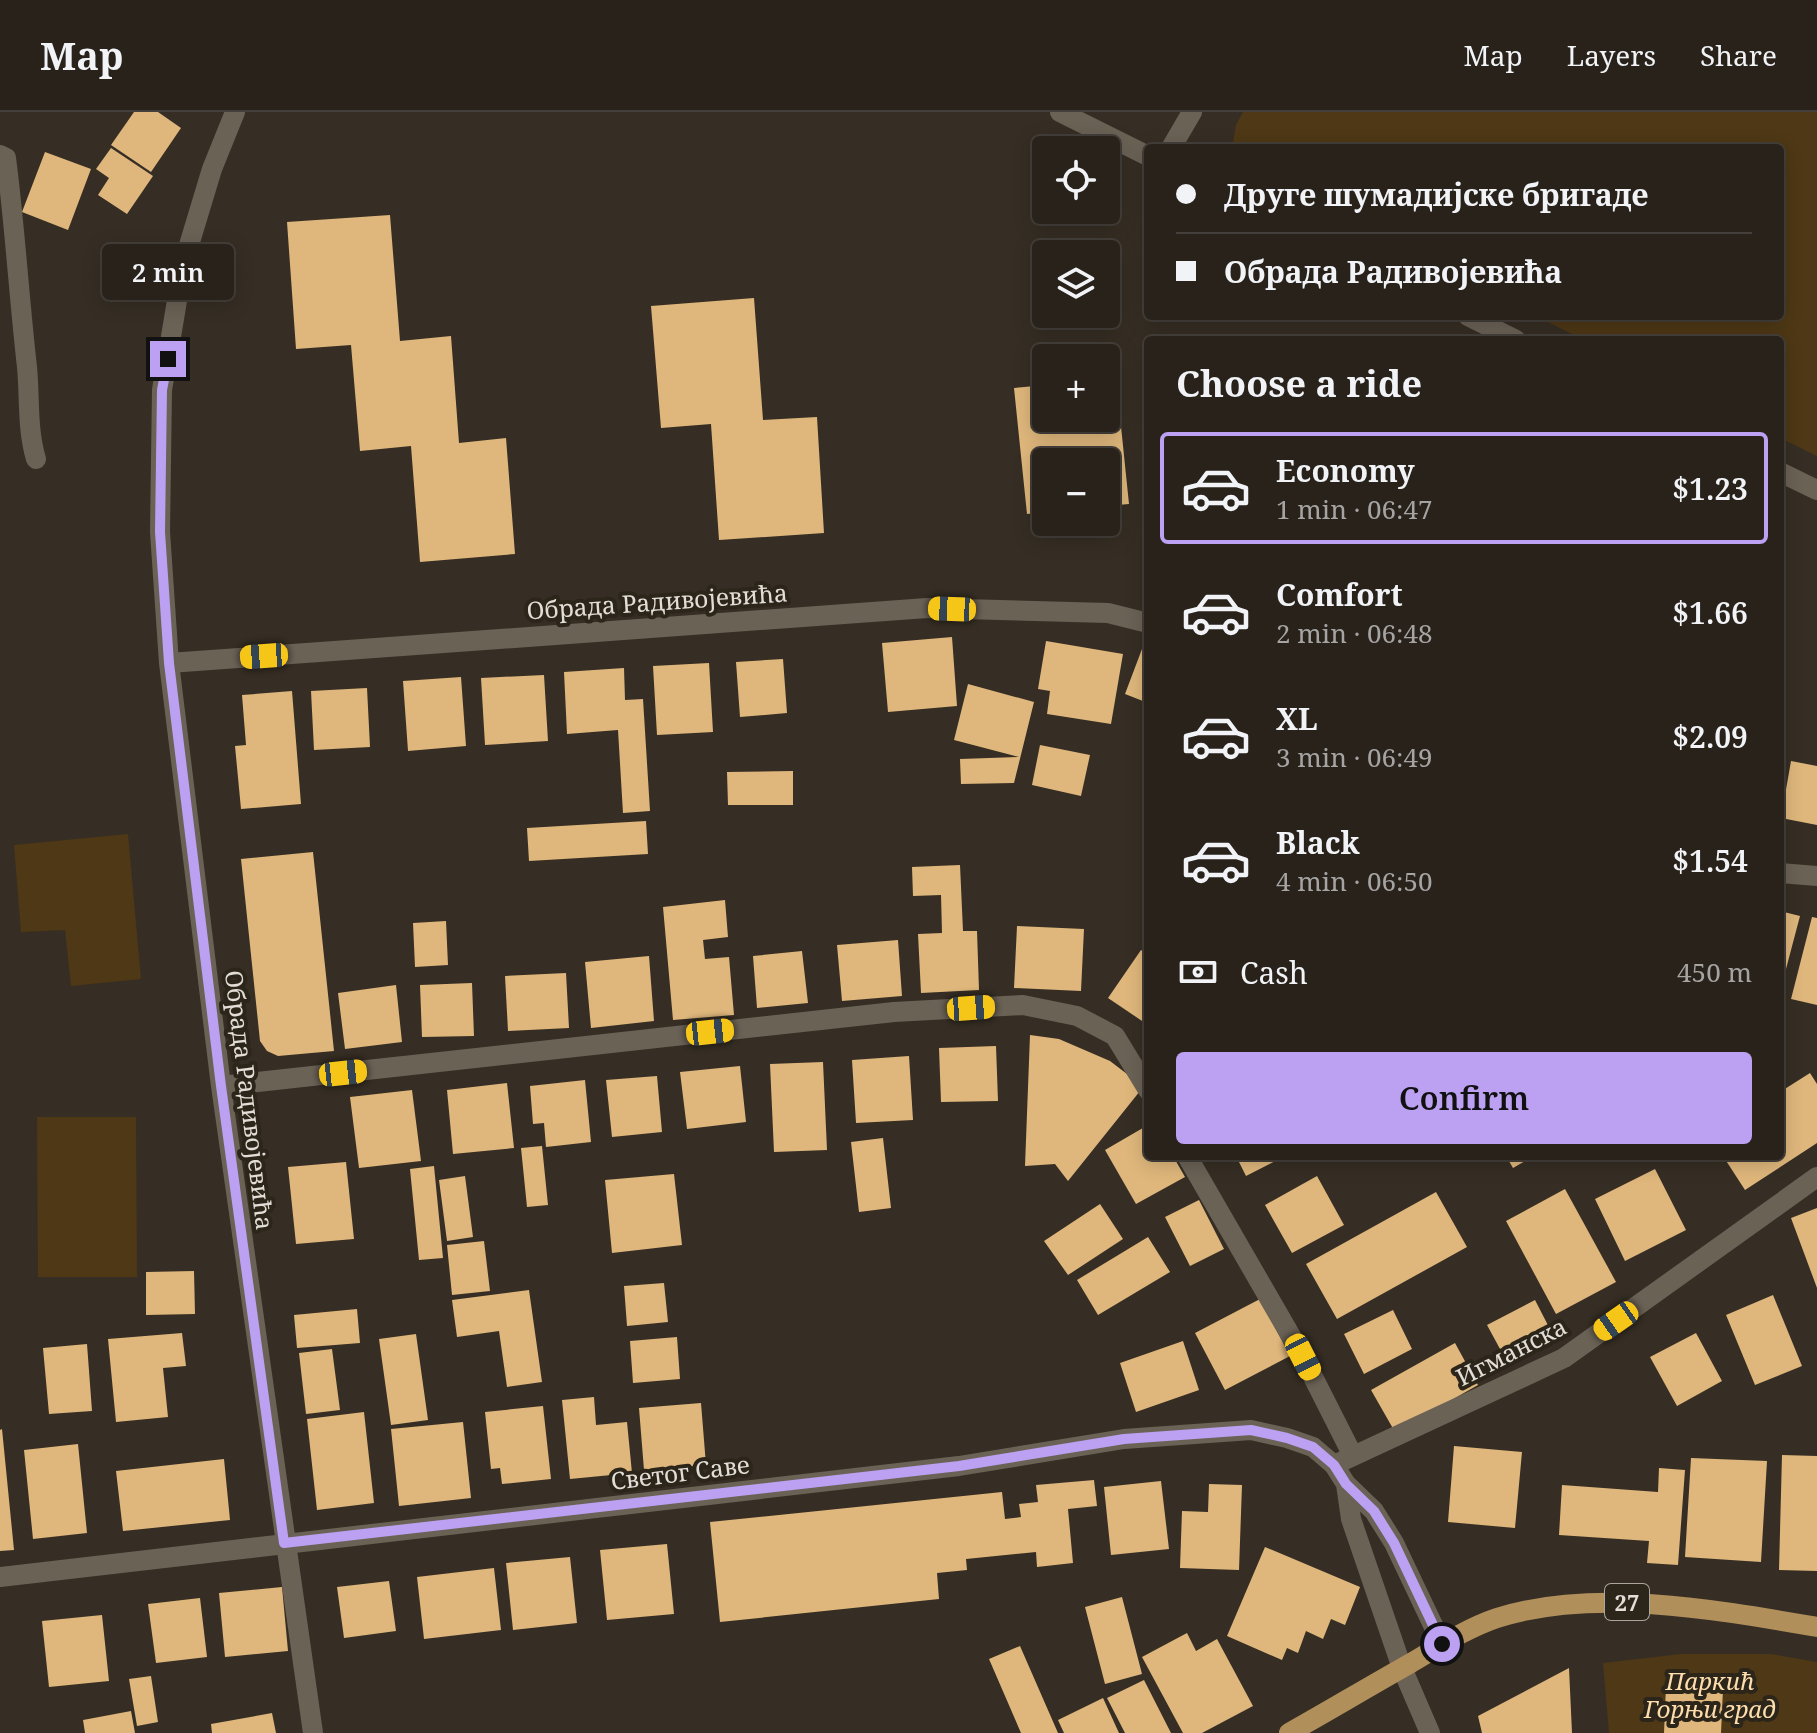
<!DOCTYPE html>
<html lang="en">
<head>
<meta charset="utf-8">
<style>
  :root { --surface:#28221b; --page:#302a24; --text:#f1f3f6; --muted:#a5a4a3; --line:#443f3a; --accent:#bca0f2 }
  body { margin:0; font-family:"Noto Serif",serif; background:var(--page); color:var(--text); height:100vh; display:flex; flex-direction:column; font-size:30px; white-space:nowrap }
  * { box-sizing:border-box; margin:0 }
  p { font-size:26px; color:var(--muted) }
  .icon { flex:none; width:44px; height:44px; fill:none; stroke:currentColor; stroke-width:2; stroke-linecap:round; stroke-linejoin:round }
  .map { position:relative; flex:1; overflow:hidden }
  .side { position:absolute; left:1144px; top:224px; width:640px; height:824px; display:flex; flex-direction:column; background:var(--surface); border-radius:8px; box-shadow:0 4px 20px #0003,0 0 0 2px var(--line) }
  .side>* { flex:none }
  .top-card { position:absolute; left:1144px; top:32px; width:640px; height:176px; border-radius:8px; box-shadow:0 4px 20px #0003,0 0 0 2px var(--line); display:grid; align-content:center; height:176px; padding:0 32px; background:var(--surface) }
  .tools { position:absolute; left:1032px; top:24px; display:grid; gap:16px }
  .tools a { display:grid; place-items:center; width:88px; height:88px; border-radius:8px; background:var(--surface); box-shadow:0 4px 20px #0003,0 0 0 2px var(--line); font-size:40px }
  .end { position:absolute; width:36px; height:36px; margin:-18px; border:10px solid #bca0f2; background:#111; box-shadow:0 0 0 4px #111 }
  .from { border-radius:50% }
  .bubble { position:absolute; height:56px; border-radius:8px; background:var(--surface); box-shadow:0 4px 20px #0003,0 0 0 2px var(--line); font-size:26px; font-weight:600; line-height:56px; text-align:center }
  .car { position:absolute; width:24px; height:48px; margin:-24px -12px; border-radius:10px; box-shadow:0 0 6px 2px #0007; background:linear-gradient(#f5c518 24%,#345 0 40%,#f5c518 0 76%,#345 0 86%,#f5c518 0) }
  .top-card b { display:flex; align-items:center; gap:28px; height:76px; font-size:30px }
  .top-card b+b { border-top:2px solid var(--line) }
  .top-card i { width:20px; height:20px; background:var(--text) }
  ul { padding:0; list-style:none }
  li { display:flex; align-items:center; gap:24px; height:112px; margin:0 16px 12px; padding:0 16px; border:4px solid transparent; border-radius:8px }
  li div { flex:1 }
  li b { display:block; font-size:30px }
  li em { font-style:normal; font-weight:600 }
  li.active { border-color:var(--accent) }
  li>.icon { width:72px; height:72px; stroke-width:1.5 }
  h2 { padding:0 32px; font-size:36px; line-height:96px }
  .pay { display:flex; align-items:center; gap:20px; height:88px; padding:0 32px; font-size:30px }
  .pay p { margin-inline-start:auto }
  .primary-button { display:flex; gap:16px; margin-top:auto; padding:16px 32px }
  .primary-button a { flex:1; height:92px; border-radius:8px; background:var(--accent); color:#111; font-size:32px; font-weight:600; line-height:92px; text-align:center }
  header { display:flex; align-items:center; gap:48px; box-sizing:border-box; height:112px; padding:0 40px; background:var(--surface); border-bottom:2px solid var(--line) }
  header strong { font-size:38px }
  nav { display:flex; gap:44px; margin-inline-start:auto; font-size:28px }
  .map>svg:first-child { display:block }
  .green { fill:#4e3815 }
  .building { fill:#dfb77c }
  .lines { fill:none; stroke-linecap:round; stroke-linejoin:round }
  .street { stroke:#6b6256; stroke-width:20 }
  .secondary { stroke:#6b6256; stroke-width:20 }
  .primary { stroke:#b18f5b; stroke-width:20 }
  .route { stroke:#bca0f2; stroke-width:10 }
  .labels { text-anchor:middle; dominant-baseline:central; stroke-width:8; stroke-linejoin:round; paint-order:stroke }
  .shield { fill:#2c251a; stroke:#aba69e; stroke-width:2 }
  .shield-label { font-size:22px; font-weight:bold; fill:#e2ded7 }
  .street-label { font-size:24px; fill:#e2ded7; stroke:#2c251a }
  .park-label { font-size:24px; font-style:italic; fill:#feddad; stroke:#2c251a }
</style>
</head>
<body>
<header>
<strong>Map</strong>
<nav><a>Map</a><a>Layers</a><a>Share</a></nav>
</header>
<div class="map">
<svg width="1817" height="1621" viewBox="0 0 1817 1621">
  <rect width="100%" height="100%" fill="#362e24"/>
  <path class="green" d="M1243,0H1817V344L1780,326V228H1584L1536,204H1780V36H1232L1236,13Z
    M128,722L141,867L71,874L65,818L21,820L14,733Z
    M37,1005H136L137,1165H38Z
    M1681,1542H1771L1817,1550V1621H1609L1603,1551Z"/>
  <path class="building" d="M134,0H158L181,16L151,60L111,33Z
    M111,36L153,64L127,102L98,83L109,66L96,57Z
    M45,40L91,57L68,118L22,100Z
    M390,103L400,229L451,224L459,331L506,326L515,442L420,450L411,334L360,339L351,233L296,237L287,110Z
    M754,186L763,308L817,305L824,421L719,428L711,312L661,316L651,194Z
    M1116,266L1129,392L1106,394V350H1046V400L1027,402L1014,276L1046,273V306H1106V267Z
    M952,525L957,594L888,600L882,531Z
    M1046,529L1123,542L1111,612L1047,602L1050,579L1038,577Z
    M1142,537L1148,539V591L1125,582Z
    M783,547L787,601L740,605L736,550Z
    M709,551L713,620L657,623L653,554Z
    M624,556L625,588L643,587L650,699L623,701L618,618L567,622L564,560Z
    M544,563L548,629L485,633L481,566Z
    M461,565L466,634L408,639L403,569Z
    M968,572L1034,590L1014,671L961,672L960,647L1019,645L954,628Z
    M367,576L370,635L314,638L311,579Z
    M292,579L301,692L241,697L235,634L246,633L242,583Z
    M1040,633L1090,643L1081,684L1032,673Z
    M1791,649L1817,654V713L1781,706Z
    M793,659V693H728L727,660Z
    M646,709L648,742L529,749L527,716Z
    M313,740L334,939L278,944L267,939L260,929L241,747Z
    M960,753L963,819H977L979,878L921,881L918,822L942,821L941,783L913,784L912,755Z
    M725,788L728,825L703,828L705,847L729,845L734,903L673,908L663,795Z
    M1780,799L1800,804L1781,876H1780Z
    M1812,805L1817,806V893L1791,887Z
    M446,809L448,853L415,855L413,811Z
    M1017,814L1084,817L1081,879L1014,876Z
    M898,828L902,884L842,889L837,833Z
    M1141,838L1148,843V913L1108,886Z
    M802,839L808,891L757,896L753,844Z
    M649,844L654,909L591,916L585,850Z
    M566,861L569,916L508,919L505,864Z
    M472,871L474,924L422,925L420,873Z
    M396,873L402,930L345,937L338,881Z
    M1030,923L1059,927L1110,949L1127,962L1140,979L1068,1069L1055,1052L1025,1054Z
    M996,934L998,989L941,990L939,936Z
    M909,944L913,1008L856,1011L852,948Z
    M823,950L827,1038L774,1040L770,952Z
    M740,954L746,1010L687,1017L680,960Z
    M1810,961L1817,972V1031L1745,1078L1723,1044H1780V980Z
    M657,964L662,1020L612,1025L606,968Z
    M585,968L591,1030L546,1035L544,1011L533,1012L530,974Z
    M507,971L514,1036L453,1042L447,978Z
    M412,978L421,1049L359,1056L350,985Z
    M1148,1013V1044H1173L1185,1065L1136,1092L1105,1038Z
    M883,1026L891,1096L859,1100L851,1030Z
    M542,1034L548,1093L527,1095L521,1036Z
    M1236,1044H1285L1246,1064Z
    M1506,1044H1534L1513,1056Z
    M346,1050L354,1127L296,1132L288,1055Z
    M434,1054L443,1146L419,1148L410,1057Z
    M1655,1057L1686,1118L1625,1149L1595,1087Z
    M674,1062L682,1133L612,1141L605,1068Z
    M465,1064L473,1125L447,1129L439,1068Z
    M1317,1064L1344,1113L1292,1141L1265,1093Z
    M1565,1077L1616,1170L1556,1202L1506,1109Z
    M1436,1080L1467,1135L1337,1207L1306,1152Z
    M1199,1088L1224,1137L1190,1154L1165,1105Z
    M1100,1092L1123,1127L1068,1163L1044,1129Z
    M1817,1096V1176L1791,1106Z
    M1148,1125L1170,1160L1098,1203L1077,1168Z
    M484,1129L490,1179L452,1183L447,1133Z
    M194,1159L195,1202L146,1203V1160Z
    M664,1171L668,1210L627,1214L624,1174Z
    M529,1178L542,1270L507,1275L499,1219L457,1225L452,1188Z
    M1773,1183L1802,1254L1755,1273L1726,1203Z
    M1260,1187L1290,1244L1225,1278L1195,1221Z
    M1535,1188L1553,1223L1506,1248L1487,1213Z
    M357,1197L360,1231L297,1236L294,1203Z
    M1393,1198L1412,1237L1364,1262L1344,1222Z
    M182,1221L186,1254L163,1256L168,1305L116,1310L108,1227Z
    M1696,1221L1722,1269L1677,1294L1650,1245Z
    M416,1222L428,1308L391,1313L379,1227Z
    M677,1225L680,1267L633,1271L630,1229Z
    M1183,1229L1199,1278L1136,1300L1120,1251Z
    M1455,1231L1478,1273L1395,1320L1371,1278Z
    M87,1232L92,1299L49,1302L43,1236Z
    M332,1237L340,1298L306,1302L299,1241Z
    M594,1285L596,1313L627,1310L632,1361L570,1367L562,1288Z
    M701,1291L706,1353L644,1358L639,1296Z
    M543,1294L551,1367L502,1372L500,1356L491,1357L485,1300Z
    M364,1300L374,1391L317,1398L307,1307Z
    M463,1310L471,1386L399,1394L391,1317Z
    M2,1317L14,1438L0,1439V1318Z
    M78,1332L87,1421L33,1427L24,1338Z
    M1454,1334L1522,1340L1515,1416L1448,1410Z
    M1782,1343L1817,1344V1459L1779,1458Z
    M1691,1346L1767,1349L1761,1450L1685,1445Z
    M224,1347L230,1408L123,1419L116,1359Z
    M1659,1356L1685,1358L1678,1453L1647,1451L1649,1429L1559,1423L1562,1373L1658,1380Z
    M1094,1368L1097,1394L1068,1397L1073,1451L1037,1455L1036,1440L966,1447L967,1458L937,1461L939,1487L720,1510L710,1410L1002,1380L1005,1407L1021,1405L1019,1392L1038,1390L1036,1373Z
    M1161,1369L1169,1437L1111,1443L1104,1375Z
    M1209,1372L1242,1373L1239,1458L1180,1456L1182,1399L1208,1400Z
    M667,1432L674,1502L607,1508L600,1438Z
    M1265,1435L1360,1475L1345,1513L1331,1507L1323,1527L1306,1519L1298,1541L1287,1536L1282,1548L1227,1524Z
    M570,1445L577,1511L513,1518L506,1451Z
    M494,1456L501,1518L424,1527L417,1465Z
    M389,1469L396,1519L344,1526L337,1475Z
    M282,1475L288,1539L225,1545L219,1481Z
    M1122,1485L1142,1562L1105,1572L1085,1495Z
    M200,1486L207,1545L156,1551L148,1492Z
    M102,1503L109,1569L49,1575L42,1509Z
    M1187,1521L1196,1539L1217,1527L1253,1594L1202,1621H1183L1142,1545Z
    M1020,1534L1058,1621H1021L989,1547Z
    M1569,1556L1572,1621H1482L1478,1604Z
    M151,1564L158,1610L137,1614L129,1567Z
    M1144,1568L1171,1621H1125L1107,1586Z
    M1666,1574L1723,1577L1721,1621H1664Z
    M1103,1586L1119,1621H1064L1058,1608Z
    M131,1599L135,1621H85L83,1608Z
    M272,1601L276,1621H212L211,1612Z"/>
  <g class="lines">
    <path class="street" d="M235,0L212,57L183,153L162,278L160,420L169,551L221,974L313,1621
      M1171,36L1192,0
      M0,43L6,46C15,115 19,185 27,255C30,287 27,317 36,347
      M169,551L927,496L1108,501L1148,511
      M1780,761L1817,764
      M221,974L894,900L1023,893L1077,904L1115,924L1148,978
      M1187,1044L1303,1245L1353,1344
      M1334,1353L1564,1246L1817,1065
      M1402,1556L1430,1621"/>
    <path class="secondary" d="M1060,0L1148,44
      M1468,204L1516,228
      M1780,360L1817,378
      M1346,1372L1351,1407L1402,1556
      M0,1465L959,1354L1124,1327L1251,1318L1287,1326L1313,1335L1334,1353L1346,1372L1374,1399L1394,1431L1442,1532"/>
    <path class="primary" d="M1289,1621C1330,1598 1370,1574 1411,1551C1438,1535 1467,1516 1497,1506C1594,1475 1719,1498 1817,1515"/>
  </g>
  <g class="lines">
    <path class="route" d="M168,247L162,278L160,420L169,551L221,974L284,1431L959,1354L1124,1327L1251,1318L1287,1326L1313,1335L1334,1353L1346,1372L1374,1399L1394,1431L1442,1532"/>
  </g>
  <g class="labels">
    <rect class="shield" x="1605" y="1472" width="44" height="36" rx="6"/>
    <g class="shield-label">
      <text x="1627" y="1490">27</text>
    </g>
    <g class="street-label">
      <text transform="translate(657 489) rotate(-4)">Обрада Радивојевића</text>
      <text transform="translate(250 988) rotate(83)">Обрада Радивојевића</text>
      <text transform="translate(1511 1239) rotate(-27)">Игманска</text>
      <text transform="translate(680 1360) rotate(-7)">Светог Саве</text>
    </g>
    <g class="park-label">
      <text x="1710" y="1568">Паркић<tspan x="1710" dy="28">Горњи град</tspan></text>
    </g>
  </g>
</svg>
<div class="tools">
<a><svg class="icon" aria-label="locate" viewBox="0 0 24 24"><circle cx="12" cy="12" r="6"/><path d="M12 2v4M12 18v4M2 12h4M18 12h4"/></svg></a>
<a><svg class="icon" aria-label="layers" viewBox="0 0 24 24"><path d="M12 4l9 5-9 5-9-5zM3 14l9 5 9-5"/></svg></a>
<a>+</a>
<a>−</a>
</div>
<i class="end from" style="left:1442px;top:1532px"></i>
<i class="end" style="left:168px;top:247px"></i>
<div class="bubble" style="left:102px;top:132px;width:132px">2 min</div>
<i class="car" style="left:952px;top:497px;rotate:272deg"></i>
<i class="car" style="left:264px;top:544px;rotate:266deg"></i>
<i class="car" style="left:971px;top:896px;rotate:86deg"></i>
<i class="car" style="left:710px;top:920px;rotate:84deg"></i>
<i class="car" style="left:343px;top:961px;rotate:84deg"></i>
<i class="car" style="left:1616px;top:1209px;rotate:235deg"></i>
<i class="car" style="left:1303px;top:1245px;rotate:153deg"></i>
<div class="top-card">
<b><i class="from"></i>Друге шумадијске бригаде</b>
<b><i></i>Обрада Радивојевића</b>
</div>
<section class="side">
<h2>Choose a ride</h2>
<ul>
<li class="active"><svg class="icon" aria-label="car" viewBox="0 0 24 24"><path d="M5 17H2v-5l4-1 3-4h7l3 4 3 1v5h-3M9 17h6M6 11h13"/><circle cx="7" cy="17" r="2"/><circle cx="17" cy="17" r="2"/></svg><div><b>Economy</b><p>1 min · 06:47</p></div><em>$1.23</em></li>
<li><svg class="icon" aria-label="car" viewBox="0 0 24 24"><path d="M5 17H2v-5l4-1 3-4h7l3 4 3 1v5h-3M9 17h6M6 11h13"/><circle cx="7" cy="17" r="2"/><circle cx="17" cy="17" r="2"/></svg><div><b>Comfort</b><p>2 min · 06:48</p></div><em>$1.66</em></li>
<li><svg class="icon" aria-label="car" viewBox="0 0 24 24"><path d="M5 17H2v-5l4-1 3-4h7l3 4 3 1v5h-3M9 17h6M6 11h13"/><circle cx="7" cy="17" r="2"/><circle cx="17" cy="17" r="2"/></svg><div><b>XL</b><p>3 min · 06:49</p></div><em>$2.09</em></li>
<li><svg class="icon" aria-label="car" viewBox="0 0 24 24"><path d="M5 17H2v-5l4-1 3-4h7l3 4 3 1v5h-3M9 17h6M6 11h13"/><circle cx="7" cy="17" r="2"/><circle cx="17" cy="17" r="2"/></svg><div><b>Black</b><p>4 min · 06:50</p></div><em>$1.54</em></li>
</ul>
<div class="pay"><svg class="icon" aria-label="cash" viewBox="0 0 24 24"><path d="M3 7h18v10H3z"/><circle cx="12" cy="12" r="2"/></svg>Cash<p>450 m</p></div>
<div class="primary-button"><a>Confirm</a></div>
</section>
</div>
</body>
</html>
